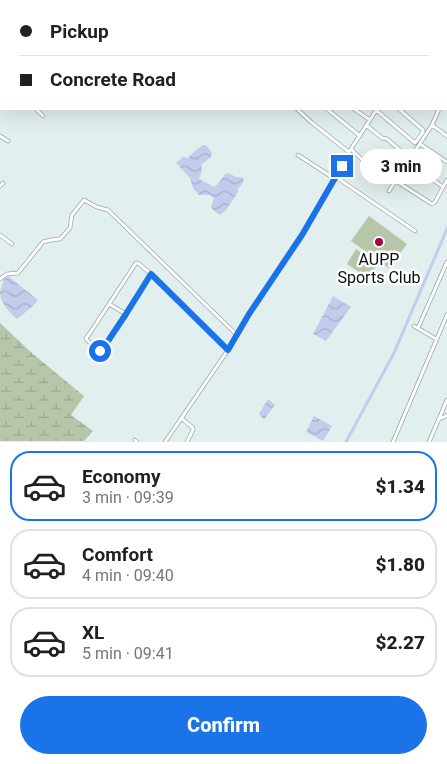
<!DOCTYPE html>
<html lang="en">
<head>
<meta charset="utf-8">
<style>
  :root { --surface:#fff; --page:#f2f2f2; --text:#202124; --muted:#757577; --line:#e0e0e0; --accent:#1a73e8 }
  body { margin:0; font-family:Roboto,sans-serif; background:var(--page); color:var(--text); height:100vh; display:flex; flex-direction:column; font-size:19px; white-space:nowrap }
  * { box-sizing:border-box; margin:0 }
  p { font-size:16px; color:var(--muted) }
  .icon { flex:none; width:28px; height:28px; fill:none; stroke:currentColor; stroke-width:2; stroke-linecap:round; stroke-linejoin:round }
  .map { position:relative; height:442px; overflow:hidden }
  .panel { display:flex; flex-direction:column; background:var(--surface); flex:1 }
  .panel>* { flex:none }
  .hud { position:absolute; left:0px; top:0px; width:448px; height:110px; box-shadow:0 5px 20px #0002; display:grid; align-content:center; height:110px; padding:0 20px; background:var(--surface) }
  .end { position:absolute; width:22px; height:22px; margin:-11px; border:6px solid #1a73e8; background:#fff; box-shadow:0 0 0 2px #fff }
  .from { border-radius:50% }
  .bubble { position:absolute; height:35px; border-radius:18px; background:var(--surface); box-shadow:0 5px 20px #0002; font-size:16px; font-weight:800; line-height:35px; text-align:center }
  .hud b { display:flex; align-items:center; gap:18px; height:48px; font-size:19px }
  .hud b+b { border-top:1px solid var(--line) }
  .hud i { width:12px; height:12px; background:var(--text) }
  ul { padding:9px 0 0; list-style:none }
  li { display:flex; align-items:center; gap:15px; height:70px; margin:0 10px 8px; padding:0 10px; border:2px solid var(--line); border-radius:20px }
  li div { flex:1 }
  li b { display:block; font-size:19px }
  li em { font-style:normal; font-weight:800 }
  li.current { border-color:var(--accent) }
  li>.icon { width:45px; height:45px; stroke-width:1.5 }
  .cta { display:flex; gap:10px; margin-top:auto; padding:10px 20px }
  .cta a { flex:1; height:58px; border-radius:30px; background:var(--accent); color:#fff; font-size:20px; font-weight:800; line-height:58px; text-align:center }
  .map>svg:first-child { display:block }
  .wetland { fill:url(#wetland-marsh) }
  .park { fill:#b7c5a9 }
  .water { fill:url(#water-waves) }
  .lines { fill:none; stroke-linecap:round; stroke-linejoin:round }
  .canal { stroke:#c1cdea; stroke-width:3 }
  .minor-casing { stroke:#9ca9a9; stroke-width:4.5 }
  .minor { stroke:#fff; stroke-width:3 }
  .route { stroke:#1a73e8; stroke-width:6 }
  .poi-dot { fill:#a3083d; stroke:#fff; stroke-width:2 }
  .labels { text-anchor:middle; dominant-baseline:central; stroke-width:5; stroke-linejoin:round; paint-order:stroke }
  .poi-label { font-size:16px; fill:#0a0e0e; stroke:#fff }
</style>
</head>
<body>
<div class="map">
<svg width="447" height="442" viewBox="0 0 447 442">
  <defs>
    <pattern id="wetland-marsh" width="20" height="14" patternUnits="userSpaceOnUse" patternTransform="scale(1.25)"><rect width="20" height="14" fill="#b7c5a9"/><path d="M1 5h8M5 5V1M11 12h8M15 12V8" fill="none" stroke="#9ca890"/></pattern>
    <pattern id="water-waves" width="16" height="10" patternUnits="userSpaceOnUse" patternTransform="scale(1.25)"><rect width="16" height="10" fill="#c1cdea"/><path d="M0 5q4-4 8 0t8 0" fill="none" stroke="#a4afc8"/></pattern>
  </defs>
  <rect width="100%" height="100%" fill="#e2efef"/>
  <path class="wetland" d="M0,323L33,354L84,396L71,415L93,431L84,441H0Z"/>
  <path class="park" d="M369,216L407,244L389,268L351,241Z
    M356,249L378,264L368,278L347,264Z"/>
  <path class="water" d="M203,145H206L212,153L211,157L201,165L202,170L199,179L214,187L217,185L226,173C233,174 231,175 236,177C238,177 241,177 243,178L244,181L238,189V192L226,210L220,215C210,208 210,209 214,198L210,195H199L193,188L190,178L176,163L183,157L188,158L196,150Z
    M8,276L38,300L33,306L17,319C10,313 0,303 0,292C1,287 3,285 3,280Z
    M333,296L351,307L326,341L313,334Z
    M268,399L275,405L264,420L259,414Z
    M314,416L332,426L323,441L306,432Z"/>
  <g class="lines">
    <path class="canal" d="M346,442L394,353L444,236L447,228"/>
    <defs>
      <path id="minor" d="M138,0L139,1
        M377,0L380,1
        M67,1L68,0
        M422,1L423,0
        M446,31L447,32
        M446,89L447,87
        M0,104L1,102
        M36,109L43,116
        M297,109L311,122L349,152
        M327,109L360,136
        M354,109L370,120
        M376,110L415,143L423,132V130L399,109
        M366,125L382,138L387,139L410,159
        M432,125L447,136
        M0,136L8,141
        M420,144L447,162
        M351,149L383,180
        M298,155L335,179
        M408,162L443,187
        M336,177L415,231
        M396,181L432,204L435,202L447,180
        M0,186L3,183
        M389,191L432,125L439,109
        M0,235L12,244
        M151,274L102,350L99,351L87,340L86,338L90,333L136,263H138L151,274L228,350
        M0,279L7,274L18,273L43,242L51,240L60,239L70,228L72,215L84,200L97,207L108,210L237,335
        M109,304L126,314
        M414,326L436,339
        M418,328L447,262
        M181,418L193,428V430L187,442
        M439,418H442L447,415
        M135,440L137,442
        M165,442L228,350L249,314L302,235L349,152L377,109
        M393,442L447,315
        M429,442L447,400"/>
    </defs>
    <use href="#minor" class="minor-casing"/>
    <use href="#minor" class="minor"/>
  </g>
  <g class="lines">
    <path class="route" d="M100,351L102,350L126,314L151,274L228,350L249,314L302,235L342,166"/>
  </g>
  <circle class="poi-dot" cx="379" cy="242" r="5"/>
  <g class="labels">
    <g class="poi-label">
      <text x="379" y="259">AUPP<tspan x="379" dy="18">Sports Club</tspan></text>
    </g>
  </g>
</svg>
<i class="end from" style="left:100px;top:351px"></i>
<i class="end" style="left:342px;top:166px"></i>
<div class="bubble" style="left:360px;top:149px;width:82px">3 min</div>
<div class="hud">
<b><i class="from"></i>Pickup</b>
<b><i></i>Concrete Road</b>
</div>
</div>
<section class="panel">
<ul>
<li class="current"><svg class="icon" aria-label="car" viewBox="0 0 24 24"><path d="M5 17H2v-5l4-1 3-4h7l3 4 3 1v5h-3M9 17h6M6 11h13"/><circle cx="7" cy="17" r="2"/><circle cx="17" cy="17" r="2"/></svg><div><b>Economy</b><p>3 min · 09:39</p></div><em>$1.34</em></li>
<li><svg class="icon" aria-label="car" viewBox="0 0 24 24"><path d="M5 17H2v-5l4-1 3-4h7l3 4 3 1v5h-3M9 17h6M6 11h13"/><circle cx="7" cy="17" r="2"/><circle cx="17" cy="17" r="2"/></svg><div><b>Comfort</b><p>4 min · 09:40</p></div><em>$1.80</em></li>
<li><svg class="icon" aria-label="car" viewBox="0 0 24 24"><path d="M5 17H2v-5l4-1 3-4h7l3 4 3 1v5h-3M9 17h6M6 11h13"/><circle cx="7" cy="17" r="2"/><circle cx="17" cy="17" r="2"/></svg><div><b>XL</b><p>5 min · 09:41</p></div><em>$2.27</em></li>
</ul>
<div class="cta"><a>Confirm</a></div>
</section>
</body>
</html>
